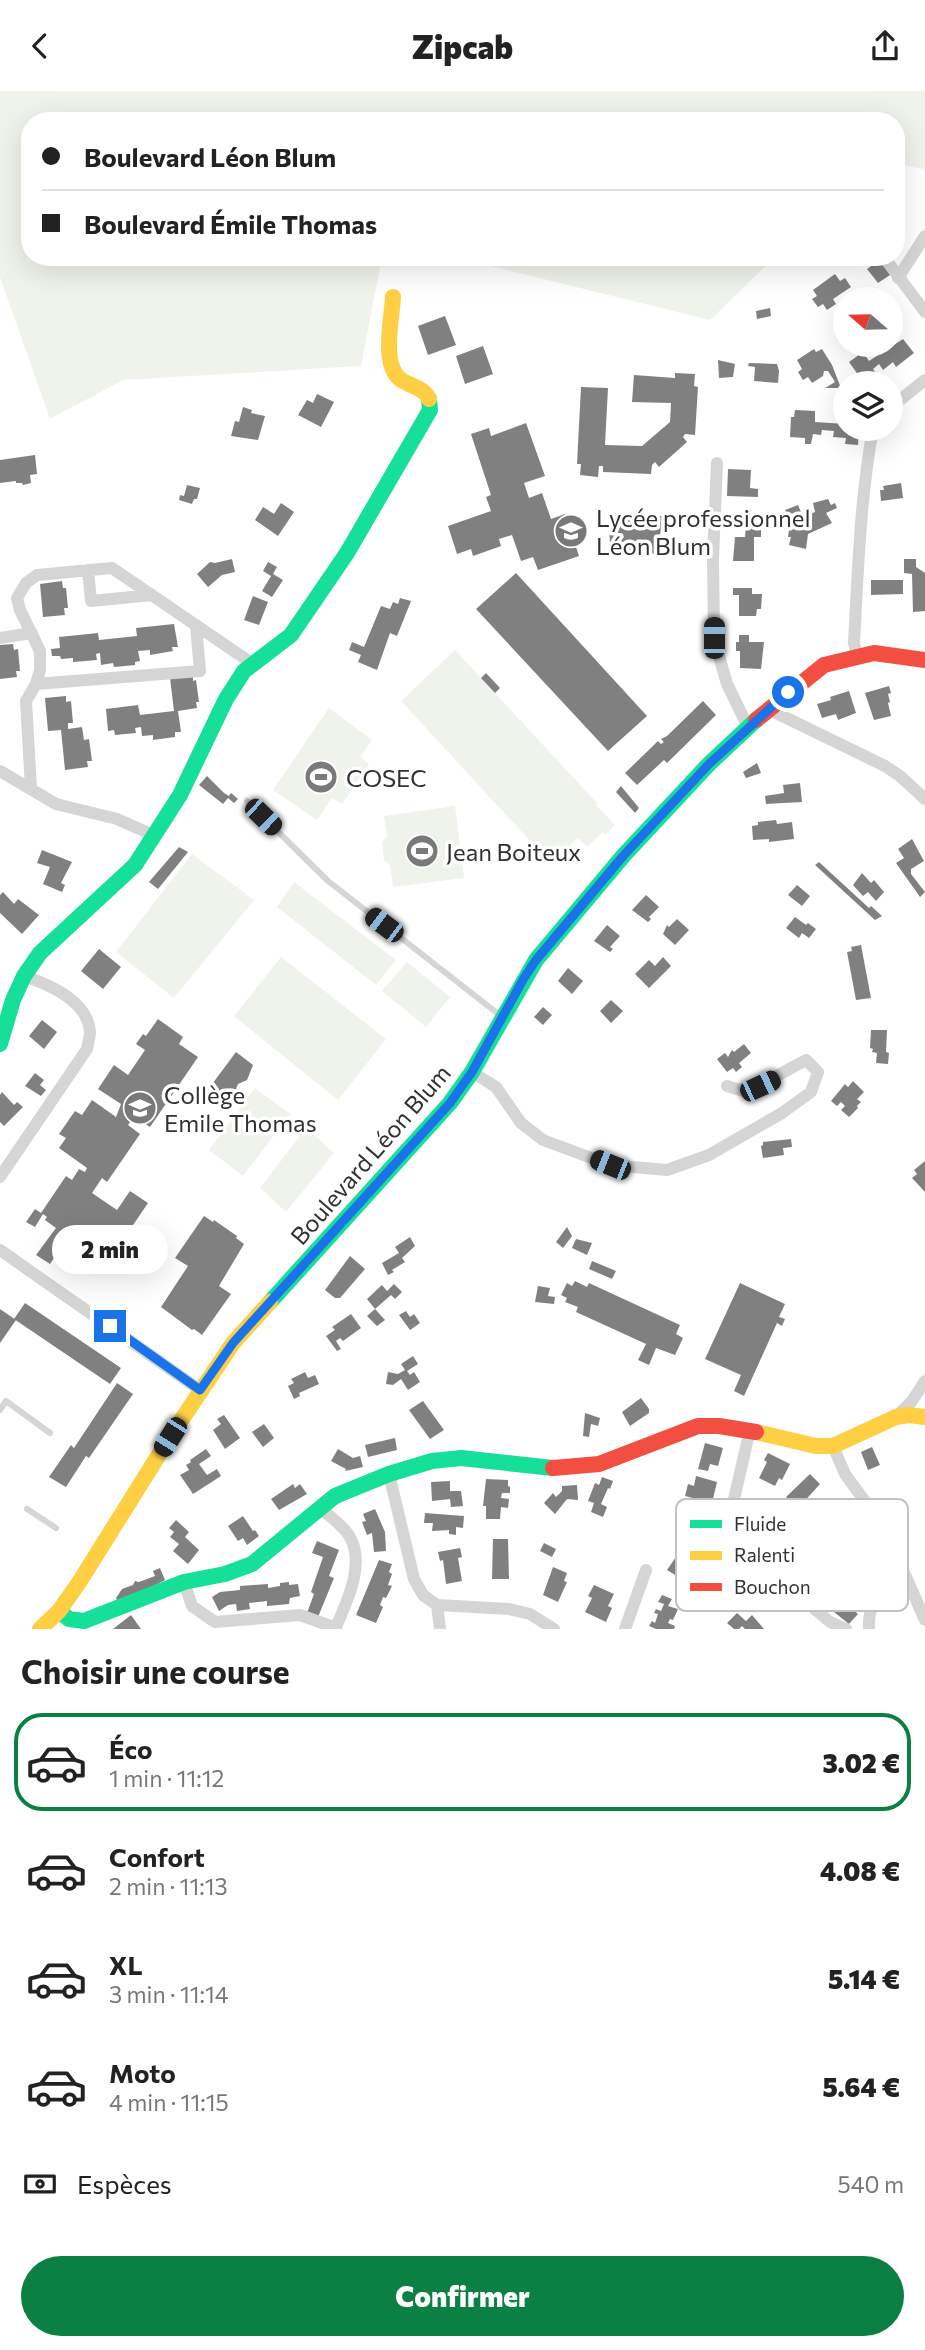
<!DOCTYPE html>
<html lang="fr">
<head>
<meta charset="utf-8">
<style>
  :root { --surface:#fff; --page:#f6f6f6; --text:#222; --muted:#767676; --line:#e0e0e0; --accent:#0b8043 }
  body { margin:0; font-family:Commissioner,sans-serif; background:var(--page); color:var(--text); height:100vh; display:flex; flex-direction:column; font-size:26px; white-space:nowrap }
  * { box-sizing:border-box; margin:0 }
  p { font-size:23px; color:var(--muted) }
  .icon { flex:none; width:38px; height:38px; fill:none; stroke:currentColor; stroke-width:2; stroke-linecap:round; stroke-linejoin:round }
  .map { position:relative; height:1538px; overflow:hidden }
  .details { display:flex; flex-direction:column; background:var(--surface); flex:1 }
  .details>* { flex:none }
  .guide { position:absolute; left:21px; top:21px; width:884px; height:154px; border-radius:28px; box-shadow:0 7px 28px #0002; display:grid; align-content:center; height:154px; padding:0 21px; background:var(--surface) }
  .needle { width:46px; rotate:290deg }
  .buttons { position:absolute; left:833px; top:196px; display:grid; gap:14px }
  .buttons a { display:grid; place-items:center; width:70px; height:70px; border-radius:50%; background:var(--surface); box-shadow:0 7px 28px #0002; font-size:35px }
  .end { position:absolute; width:32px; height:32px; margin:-16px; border:9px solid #1a73e8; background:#fff; box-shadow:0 0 0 4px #fff }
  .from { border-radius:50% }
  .bubble { position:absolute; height:49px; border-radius:24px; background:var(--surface); box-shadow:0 7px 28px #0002; font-size:23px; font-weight:800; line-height:49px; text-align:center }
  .car { position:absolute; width:21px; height:42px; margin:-21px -10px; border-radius:9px; box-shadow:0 0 5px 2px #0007; background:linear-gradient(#222 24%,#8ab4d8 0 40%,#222 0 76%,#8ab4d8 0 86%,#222 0) }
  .guide b { display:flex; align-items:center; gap:24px; height:66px; font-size:26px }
  .guide b+b { border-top:2px solid var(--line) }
  .guide i { width:18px; height:18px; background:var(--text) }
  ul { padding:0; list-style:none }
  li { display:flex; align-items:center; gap:21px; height:98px; margin:0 14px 10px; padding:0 7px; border:4px solid transparent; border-radius:28px }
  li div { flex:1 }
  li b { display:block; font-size:26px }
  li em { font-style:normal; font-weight:800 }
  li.on { border-color:var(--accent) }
  li>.icon { width:63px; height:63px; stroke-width:1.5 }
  h2 { padding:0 21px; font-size:32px; line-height:84px }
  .pay { display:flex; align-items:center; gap:18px; height:77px; padding:0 21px; font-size:26px }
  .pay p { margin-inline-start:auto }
  .cta { display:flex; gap:14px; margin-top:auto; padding:14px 21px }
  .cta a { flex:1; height:80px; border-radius:42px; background:var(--accent); color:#fff; font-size:28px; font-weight:800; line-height:80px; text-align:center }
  header { display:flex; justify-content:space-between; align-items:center; height:91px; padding:0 21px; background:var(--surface); font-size:32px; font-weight:800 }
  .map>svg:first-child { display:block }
  .green { fill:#f0f3ec }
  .building { fill:#808080 }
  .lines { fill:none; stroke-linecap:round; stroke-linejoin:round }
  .lane { stroke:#d5d5d5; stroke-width:6 }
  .street { stroke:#d5d5d5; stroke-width:12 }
  .fast { stroke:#16e098; stroke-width:16 }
  .slow { stroke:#ffcf43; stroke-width:16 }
  .jam { stroke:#f24e42; stroke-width:16 }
  .route { stroke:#1a73e8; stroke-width:9 }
  .labels { text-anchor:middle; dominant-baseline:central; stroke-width:7; stroke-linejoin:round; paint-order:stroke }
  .poi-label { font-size:24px; fill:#313131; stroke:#fff; text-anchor:start }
  .street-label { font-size:24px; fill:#313131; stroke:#fff }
  .key { fill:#fff; stroke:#c1c1c1; stroke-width:2 }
  .key-label { font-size:19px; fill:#313131 }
</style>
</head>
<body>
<header><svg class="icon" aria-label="back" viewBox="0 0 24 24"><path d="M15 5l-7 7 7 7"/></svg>Zipcab<svg class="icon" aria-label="share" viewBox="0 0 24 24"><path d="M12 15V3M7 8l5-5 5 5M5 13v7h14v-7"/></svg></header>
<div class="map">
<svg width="925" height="1538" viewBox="0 0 925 1538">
  <rect width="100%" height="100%" fill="#fff"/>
  <path class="green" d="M0,0H925V79L896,72V30H30V166H382L361,275L123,289L50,328L0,186Z
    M454,166H775L710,229Z
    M455,559L597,712L596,714L615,734L605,744L603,741L587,756L578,747L554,770L547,763L544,765L401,610Z
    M329,617L372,649L360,666L369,673L342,713L332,707L317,729L273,699Z
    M455,715L464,787L393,796L390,774L384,769L382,751L387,746L384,725Z
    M192,763L254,809L174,907L116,861Z
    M294,791L396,869L376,894L277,816Z
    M281,866L386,948L338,1009L234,925Z
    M407,871L450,906L426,936L382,900Z
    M255,997L290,1023L243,1085L209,1059Z
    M306,1037L334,1062L286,1121L260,1097Z"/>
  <path class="building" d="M879,169L890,184L878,192L867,178Z
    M835,183L840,190L845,187L851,196L833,208L836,213L827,219L823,213L818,216L812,208L817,205L813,199Z
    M770,217L771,225L757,228L756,220Z
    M445,225L456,254L428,264L418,235Z
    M903,248L914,262L896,276L893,271L883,279L879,273L873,278L880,287L873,292H864L849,271L863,261L869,270Z
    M483,255L493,283L465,293L456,265Z
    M814,258L816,261L822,258L832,274L841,297H825L835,291L828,280H824L823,285L812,292L808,286L803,289L798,281L802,278L797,269Z
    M718,269L735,273L733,286L719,287Z
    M749,272L777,273L779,280L778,292L754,290L755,276L748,275Z
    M675,282L695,283L694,295L698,296L695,344L685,343L683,346L687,351L659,376L655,371L652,374L651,383L603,381V375H599L598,386L580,384L581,373H577L581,296L608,297L605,354L642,355L670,331L671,312L632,311L634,284L675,287Z
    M317,303L334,311L321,336L298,324L307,309L313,312Z
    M243,316L252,319L251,322L265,325L258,349L231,345L235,330L239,331Z
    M795,319L815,320V331L845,333V338H859L858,354L845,353L846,347L833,346L834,340L822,339L821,344L813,343L811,353H805V347L790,346L791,326H794Z
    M526,332L545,385L524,392L529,407L542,402L551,428L565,423L579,465L538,479L533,466L521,470L512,444L499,448L501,455L473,465L471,458L457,463L448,435L491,420L486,406L491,404L471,343L489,337L491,345Z
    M35,364L37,383L30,384L31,392L23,394L22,392H16V390L0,392V369Z
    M728,378L751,379L750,397L758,398V406L727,405Z
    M901,392L903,407L881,410L880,399H884L883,395Z
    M187,394L200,397L197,408H194L192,413L179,409L180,404L184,405Z
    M828,408L831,414L835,412L837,417L826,422L832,432L808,443L806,458L789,454L791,446H788L790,431L785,419L798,414L803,426L815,421L813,412Z
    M281,412L294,421L278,445L255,429L263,416L274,423Z
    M619,422L662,425L658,464L641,459L639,463L631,462L619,457L613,451L610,452L609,435L611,430H619Z
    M746,435H754V438L761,439V446H754V470H733L735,446H745Z
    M232,468L235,481L222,484L208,496L197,483L210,471L215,472Z
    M904,468H916V476L925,482V520L913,521L912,483L904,482Z
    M268,471L277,476L273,483L283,489L272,506L262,500L271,485L263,480Z
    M516,482L647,625L608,660L476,518Z
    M871,489H903V503L871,504Z
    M62,490L63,497H66L68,517H64L65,524L43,526L40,493Z
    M733,497H752V503H762L761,518H757L756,525H739V504H733Z
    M253,505L268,511L259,534L244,529Z
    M400,507L411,510L397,545L390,542L377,579L358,571L361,564L349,559L352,551L364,556L381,515L390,518L393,511L398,513Z
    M174,533L178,556H172L173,560L150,564V559L138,560L140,570L135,571V574L114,576L113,572L101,574L100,562L96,563L97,569L73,571V567L61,568L60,565H52L51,558L60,557L59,546L98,542L99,549L137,545L136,537Z
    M739,544H749V551H764L761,578L740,577V560H736V551H739Z
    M13,553L14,559L18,558L20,580H16L17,586L0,588V554Z
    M486,582L500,597L495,602L481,587Z
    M193,584V590L196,589L199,611H196L197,617L178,620L181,641H175V646L153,649V644L142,645L141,636L135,637L136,642L115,644L114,639L108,640L106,618L138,614L140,624L174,620L170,587Z
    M889,595L891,602L888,603L890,611L888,612L891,625L874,629L865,602Z
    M849,600L856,622L838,629L836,623L822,627L817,613L831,609L830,606Z
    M66,605V611L71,610L73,632H68V638L82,636L84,649L89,648L92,670H87L88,676L65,679L61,639L48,640L45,607Z
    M703,610L716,624L667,672L664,669L637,694L625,682L658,650L661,653L664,651L661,648L667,645Z
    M757,672L761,682L746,687L743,681Z
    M207,685L224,702L229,705L231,702L238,708L234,712L228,707L223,713L199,694Z
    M800,692L802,711L766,713L765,705L784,702L783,694Z
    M621,695L639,717L635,722L616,701Z
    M776,729L777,733L792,731L794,748L769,751V748L753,749L752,735L758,734V731Z
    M912,748L924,770L911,778V783L925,801L920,806L896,772L904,767L898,758Z
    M179,756L188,761L158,798L149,791Z
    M42,759L72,771L61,792L65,794L62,801L43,793L50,776L37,772Z
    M819,771L869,817L871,815L882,825L875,829L815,774Z
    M862,782L871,792L874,789L884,801L876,810L868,801L863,805L853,794Z
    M797,794L810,805L802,815L788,804Z
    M3,801L14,813L18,808L39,824L22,843L0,822V804Z
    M646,804L659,816L649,826L651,828L648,831L632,819Z
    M795,826L806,834L808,832L816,838L809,847L802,842L799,847L786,837Z
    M677,828L689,839L675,854L663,843L667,834L669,836Z
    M607,834L620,845L610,856L613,858L610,861L594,850Z
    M861,854L871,907L856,909L847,861L852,860L851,856Z
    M99,858L121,876L103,898L81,880Z
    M663,866L671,875L649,897L635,883L649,869L655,875Z
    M568,877L583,890L572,903L558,890Z
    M611,909L623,920L611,932L600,920Z
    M543,916L552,924L543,934L534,926Z
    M158,928L183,946L179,953L198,966L150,1036L134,1025L128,1034L140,1043L107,1091L102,1087L92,1102L117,1119L130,1100L148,1112L110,1168L71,1142L50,1173L36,1164L56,1137L45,1129L47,1126L43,1123L35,1136L26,1131L35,1118L41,1122L66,1085L72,1089L79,1078L85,1081L87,1077L59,1057L66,1047L59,1043L75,1020L82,1024L92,1009L116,1026L121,1013L98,998L114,974L128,984L145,959L136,953L143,943L146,945Z
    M42,929L57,941L44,958L29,945Z
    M871,939H887L886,961L889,962L888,973L876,972L877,962L872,961L873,958L870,957Z
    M744,953L751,962L739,972L742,976L736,981L733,977L727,981L717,968L725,962L728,966L732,959L734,961Z
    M236,961L253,974L247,989L238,993L232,1008L220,1017L204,1004Z
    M35,982L44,989L40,994L46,999L41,1005L25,995Z
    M853,990L864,1001L857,1008L861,1011L857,1015L858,1017L849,1026L841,1019L845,1015L841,1011L837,1015L831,1010L845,993L848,996Z
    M2,1001L14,1014L17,1011L23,1016L4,1035L0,1031V1004Z
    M791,1048L792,1056L783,1057L784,1064L763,1067L761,1055L763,1054V1051Z
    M925,1070V1101L912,1087L917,1083L914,1079Z
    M204,1125L213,1131L214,1129L237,1145L236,1147L244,1153L219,1195L231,1203L202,1244L194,1238L192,1239L161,1216L188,1175L175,1167Z
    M567,1136L572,1145L563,1157L556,1151Z
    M410,1146L415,1155L402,1167L405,1171L392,1179L394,1181L388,1184L382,1172L399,1162L395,1156Z
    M576,1148L592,1152L587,1164L572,1157Z
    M350,1165L365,1178L340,1207H335L325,1199Z
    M592,1170L616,1180L612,1188L589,1178Z
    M575,1190L587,1196L589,1192L680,1234L676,1243L683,1247L675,1264L656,1257L649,1274L638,1269L646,1253L576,1221L578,1216L565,1211L567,1207L561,1204L567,1192L572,1195Z
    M740,1192L785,1213L779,1226L785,1228L782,1235L777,1232L744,1305L734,1300L741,1284L705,1268Z
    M394,1193L402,1201L395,1208L391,1204L375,1218L367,1208L382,1194L387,1200Z
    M538,1195L550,1197L548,1205L555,1206L554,1213L535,1211Z
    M25,1212L121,1277L110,1293L14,1228Z
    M0,1218L16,1229L0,1252Z
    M375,1218L385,1229L377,1235L367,1225Z
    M406,1220L410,1226L414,1223L420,1232L410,1239L399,1224Z
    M351,1223L361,1237L343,1250L340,1247L336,1250L341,1258L337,1260L326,1245L335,1239L332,1236Z
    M413,1265L418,1273L407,1280L410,1284L414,1281L420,1291L408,1299L401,1288L393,1294L386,1293L388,1281L398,1283L405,1279L401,1273Z
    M305,1281L308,1287L315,1284L319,1293L299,1302L300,1305L294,1308L288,1295L294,1292L291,1288Z
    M117,1292L133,1303L89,1367L86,1365L66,1396L49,1386L71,1354L74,1357Z
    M641,1307L649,1318V1322L630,1335L622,1321Z
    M423,1310L444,1339L430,1348L409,1319Z
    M585,1322L600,1327L598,1335L591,1333L589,1346L583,1345Z
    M224,1324L240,1347L225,1358L213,1339L221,1333L217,1328Z
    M264,1333L274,1347L263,1356L252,1341Z
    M395,1347L397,1359L368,1366L365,1354Z
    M705,1352L723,1357L718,1375L710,1373L708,1380L698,1378Z
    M872,1356L880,1374L868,1379L861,1361Z
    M206,1358L211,1365L199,1373L207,1384L217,1378L221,1385L193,1403L180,1384L189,1379L186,1374L191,1371L190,1369Z
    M338,1358L353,1367L360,1365L363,1376L345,1380L346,1378L331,1370Z
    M768,1362L790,1373L782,1389L779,1387L775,1395L759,1387L767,1371L764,1369Z
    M810,1383L820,1393L801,1414L798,1411L794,1414L786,1406Z
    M696,1385L717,1391L712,1412L685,1405L688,1393L694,1395Z
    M602,1386L613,1390L610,1398L608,1397L601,1413L607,1416L603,1426L591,1421L594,1412L588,1410L595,1392L599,1394Z
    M486,1388L508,1389V1395L510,1396V1402H502L501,1407L509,1408L508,1417L501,1416L500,1428H486V1415H483Z
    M450,1390V1400H461L463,1415L451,1416L450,1408L432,1410L431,1391Z
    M293,1393L295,1397L300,1393L307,1403L279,1419L271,1408Z
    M577,1394L578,1409L567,1408L555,1423L544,1412L553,1402L556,1406L562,1400V1395Z
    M375,1418L385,1441L386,1460L374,1461L372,1442L367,1444L362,1431L366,1430L363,1423Z
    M425,1422L464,1425L463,1437L456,1436V1444L449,1443V1439L432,1440L433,1432H424Z
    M243,1425L253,1440L255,1439L259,1445L247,1454L243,1447L238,1450L228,1435Z
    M176,1429L189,1441L185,1446L199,1459L188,1473L173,1460L179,1453L170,1446L174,1441L169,1437Z
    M493,1448H508L509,1488H492Z
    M317,1450L339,1459L329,1485L334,1487L318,1526L307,1522L314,1503L311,1501L323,1466L312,1462Z
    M544,1452L556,1458L552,1466L540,1460Z
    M460,1457L462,1466L458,1467L462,1490L446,1493L443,1469L440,1470L438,1461Z
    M678,1463L695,1474L685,1490L667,1479Z
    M379,1469L392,1473L389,1481L392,1483L388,1494L392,1495L386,1507L383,1506L380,1514L383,1516L376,1532L356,1524Z
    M792,1469L817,1493L836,1509L839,1506L858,1523L849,1533L829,1517L826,1520L781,1481Z
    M553,1476L567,1482L564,1490L567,1491L558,1511L543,1504Z
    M160,1477L165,1489L119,1513L116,1507L122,1498L133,1494L135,1490L139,1491L155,1485L153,1480Z
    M289,1491V1494L298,1493L300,1505L290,1507L289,1513L267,1515V1510L249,1512L250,1518L237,1520L236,1513L228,1514L219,1520L212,1506L220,1501L240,1499V1495L268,1493V1497L280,1495V1492Z
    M594,1494L614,1503L608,1515L612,1517L606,1531L585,1521L592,1507L588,1505Z
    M662,1504L672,1508L668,1515L678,1518L673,1529L670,1528L668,1532L675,1535L674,1538H656L649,1535L652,1530L655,1532L658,1523L654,1522L656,1518L661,1520L664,1513L658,1511Z
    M737,1522L746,1530L752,1524L764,1538H745L742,1535L739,1538H734L727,1532Z
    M131,1524L141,1538H113Z"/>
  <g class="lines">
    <path class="lane" d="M247,710L328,790L501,925
      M0,1319L6,1310L50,1342
      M27,1418L56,1437"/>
    <path class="street" d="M884,166L925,221
      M898,187L925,145
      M891,316L925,289
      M717,372L713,468L714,547L727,593L748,636
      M88,479L91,510L152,504
      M0,547L32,542
      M857,565L854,552C858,480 860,408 873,338
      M36,593L200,580L196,534
      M768,618L885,675L900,685L925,708
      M0,680L56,713L117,728L153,744
      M31,697L26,610L36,593L40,579V560L20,519L17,507L26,492L37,484L112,477L253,573
      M472,981L496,996L521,1032L543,1049L610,1074L667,1079L709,1064L782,1022L811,1001L818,981L806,969L747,1001L727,995
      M0,1086L87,958C88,952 90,946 90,941C88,910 48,893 24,885
      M0,1159L200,1299
      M897,1325L912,1310L925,1290
      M833,1355L845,1383L869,1416L892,1454L925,1529
      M389,1383L414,1488L423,1504L437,1514L440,1538
      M319,1416C328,1424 341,1433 348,1443C367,1470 347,1511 335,1538
      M798,1444L876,1504
      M713,1466L728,1434L750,1339
      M781,1490L830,1531L846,1538
      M184,1491L192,1515L215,1531L300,1524L336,1537
      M437,1514L509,1518L530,1523L554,1538
      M625,1538L646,1479
      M869,1538C867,1512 884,1492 900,1473"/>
    <path class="fast" d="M0,953L13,909L24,885L40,862L135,774L180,704L226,608L244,580L291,544L347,462L430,319L429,308
      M270,1211L450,1012L472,981L536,869L624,764L709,673L756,629
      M59,1520L69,1528L84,1530L184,1491L225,1483L252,1473L335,1405L389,1383L432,1370L461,1367L553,1377"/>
    <path class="slow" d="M393,206C392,228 380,277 403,290C413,296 424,297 429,308
      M756,1341L816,1355H833L896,1326L909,1324L925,1326
      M40,1538L59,1520L80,1490L170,1346L233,1252L270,1211"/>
    <path class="jam" d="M756,629L824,574L874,562L925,569
      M553,1377L599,1373L698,1335H719L756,1341"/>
  </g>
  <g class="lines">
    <path class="route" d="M110,1235L200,1299L233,1252L450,1012L472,981L524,887L536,869L624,764L709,673L788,601"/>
  </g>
  <defs>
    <symbol id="school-disc" viewBox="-11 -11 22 22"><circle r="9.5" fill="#797979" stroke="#fff"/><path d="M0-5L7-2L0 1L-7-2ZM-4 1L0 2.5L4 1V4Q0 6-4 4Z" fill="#fff"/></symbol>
    <symbol id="stadium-disc" viewBox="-11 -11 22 22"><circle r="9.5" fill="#797979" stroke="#fff"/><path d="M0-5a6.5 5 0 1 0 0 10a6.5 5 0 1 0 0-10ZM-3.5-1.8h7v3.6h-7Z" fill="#fff"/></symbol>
  </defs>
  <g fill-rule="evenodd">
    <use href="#school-disc" x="552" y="421" width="38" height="38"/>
    <use href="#stadium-disc" x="302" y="667" width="38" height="38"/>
    <use href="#stadium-disc" x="403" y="741" width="38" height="38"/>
    <use href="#school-disc" x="121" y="998" width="38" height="38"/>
  </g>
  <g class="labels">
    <g class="poi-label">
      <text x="596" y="426">Lycée professionnel<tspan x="596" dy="28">Léon Blum</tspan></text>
      <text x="346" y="686">COSEC</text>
      <text x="446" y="760">Jean Boiteux</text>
      <text x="164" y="1003">Collège<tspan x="164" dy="28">Emile Thomas</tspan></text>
    </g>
    <g class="street-label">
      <text transform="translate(370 1063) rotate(-49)">Boulevard Léon Blum</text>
    </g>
  </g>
  <rect x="676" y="1408" width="232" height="112" rx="10" class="key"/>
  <rect x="690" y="1429" width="32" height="8" fill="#16e098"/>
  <rect x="690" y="1460" width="32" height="9" fill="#ffcf43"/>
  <rect x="690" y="1492" width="32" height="8" fill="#f24e42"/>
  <g class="key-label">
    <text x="734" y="1440">Fluide</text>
    <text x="734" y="1471">Ralenti</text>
    <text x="734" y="1503">Bouchon</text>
  </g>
</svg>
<div class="buttons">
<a><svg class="needle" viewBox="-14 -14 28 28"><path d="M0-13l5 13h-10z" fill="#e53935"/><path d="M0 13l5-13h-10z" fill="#767676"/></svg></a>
<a><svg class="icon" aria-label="layers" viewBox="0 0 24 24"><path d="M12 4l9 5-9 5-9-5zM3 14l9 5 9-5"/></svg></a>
</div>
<i class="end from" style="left:788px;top:601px"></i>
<i class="end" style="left:110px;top:1235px"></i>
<div class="bubble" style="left:52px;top:1134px;width:116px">2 min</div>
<i class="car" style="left:714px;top:547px;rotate:0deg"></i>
<i class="car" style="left:263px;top:726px;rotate:134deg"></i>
<i class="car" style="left:384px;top:834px;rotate:307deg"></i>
<i class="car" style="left:760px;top:995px;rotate:65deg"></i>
<i class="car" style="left:610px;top:1074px;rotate:292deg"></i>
<i class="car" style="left:170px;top:1346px;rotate:212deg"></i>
<div class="guide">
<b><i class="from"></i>Boulevard Léon Blum</b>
<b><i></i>Boulevard Émile Thomas</b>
</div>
</div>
<section class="details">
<h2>Choisir une course</h2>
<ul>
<li class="on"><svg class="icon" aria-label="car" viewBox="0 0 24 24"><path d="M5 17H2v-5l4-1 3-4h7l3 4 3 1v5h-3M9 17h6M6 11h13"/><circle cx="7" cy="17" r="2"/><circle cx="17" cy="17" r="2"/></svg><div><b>Éco</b><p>1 min · 11:12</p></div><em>3.02 €</em></li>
<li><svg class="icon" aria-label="car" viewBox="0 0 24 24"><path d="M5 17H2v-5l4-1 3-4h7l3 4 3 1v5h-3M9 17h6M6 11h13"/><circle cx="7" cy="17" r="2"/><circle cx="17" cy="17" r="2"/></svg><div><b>Confort</b><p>2 min · 11:13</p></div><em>4.08 €</em></li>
<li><svg class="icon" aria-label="car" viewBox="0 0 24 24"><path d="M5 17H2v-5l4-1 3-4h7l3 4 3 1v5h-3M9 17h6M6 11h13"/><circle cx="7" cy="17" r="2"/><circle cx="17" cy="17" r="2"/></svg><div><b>XL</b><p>3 min · 11:14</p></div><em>5.14 €</em></li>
<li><svg class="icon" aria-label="car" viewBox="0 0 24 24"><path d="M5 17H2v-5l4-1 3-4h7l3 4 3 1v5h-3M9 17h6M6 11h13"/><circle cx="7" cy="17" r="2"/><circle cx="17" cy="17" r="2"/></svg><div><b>Moto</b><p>4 min · 11:15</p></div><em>5.64 €</em></li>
</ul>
<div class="pay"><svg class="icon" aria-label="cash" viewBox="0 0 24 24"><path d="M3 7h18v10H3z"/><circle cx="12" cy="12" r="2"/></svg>Espèces<p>540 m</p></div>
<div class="cta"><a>Confirmer</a></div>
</section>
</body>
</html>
